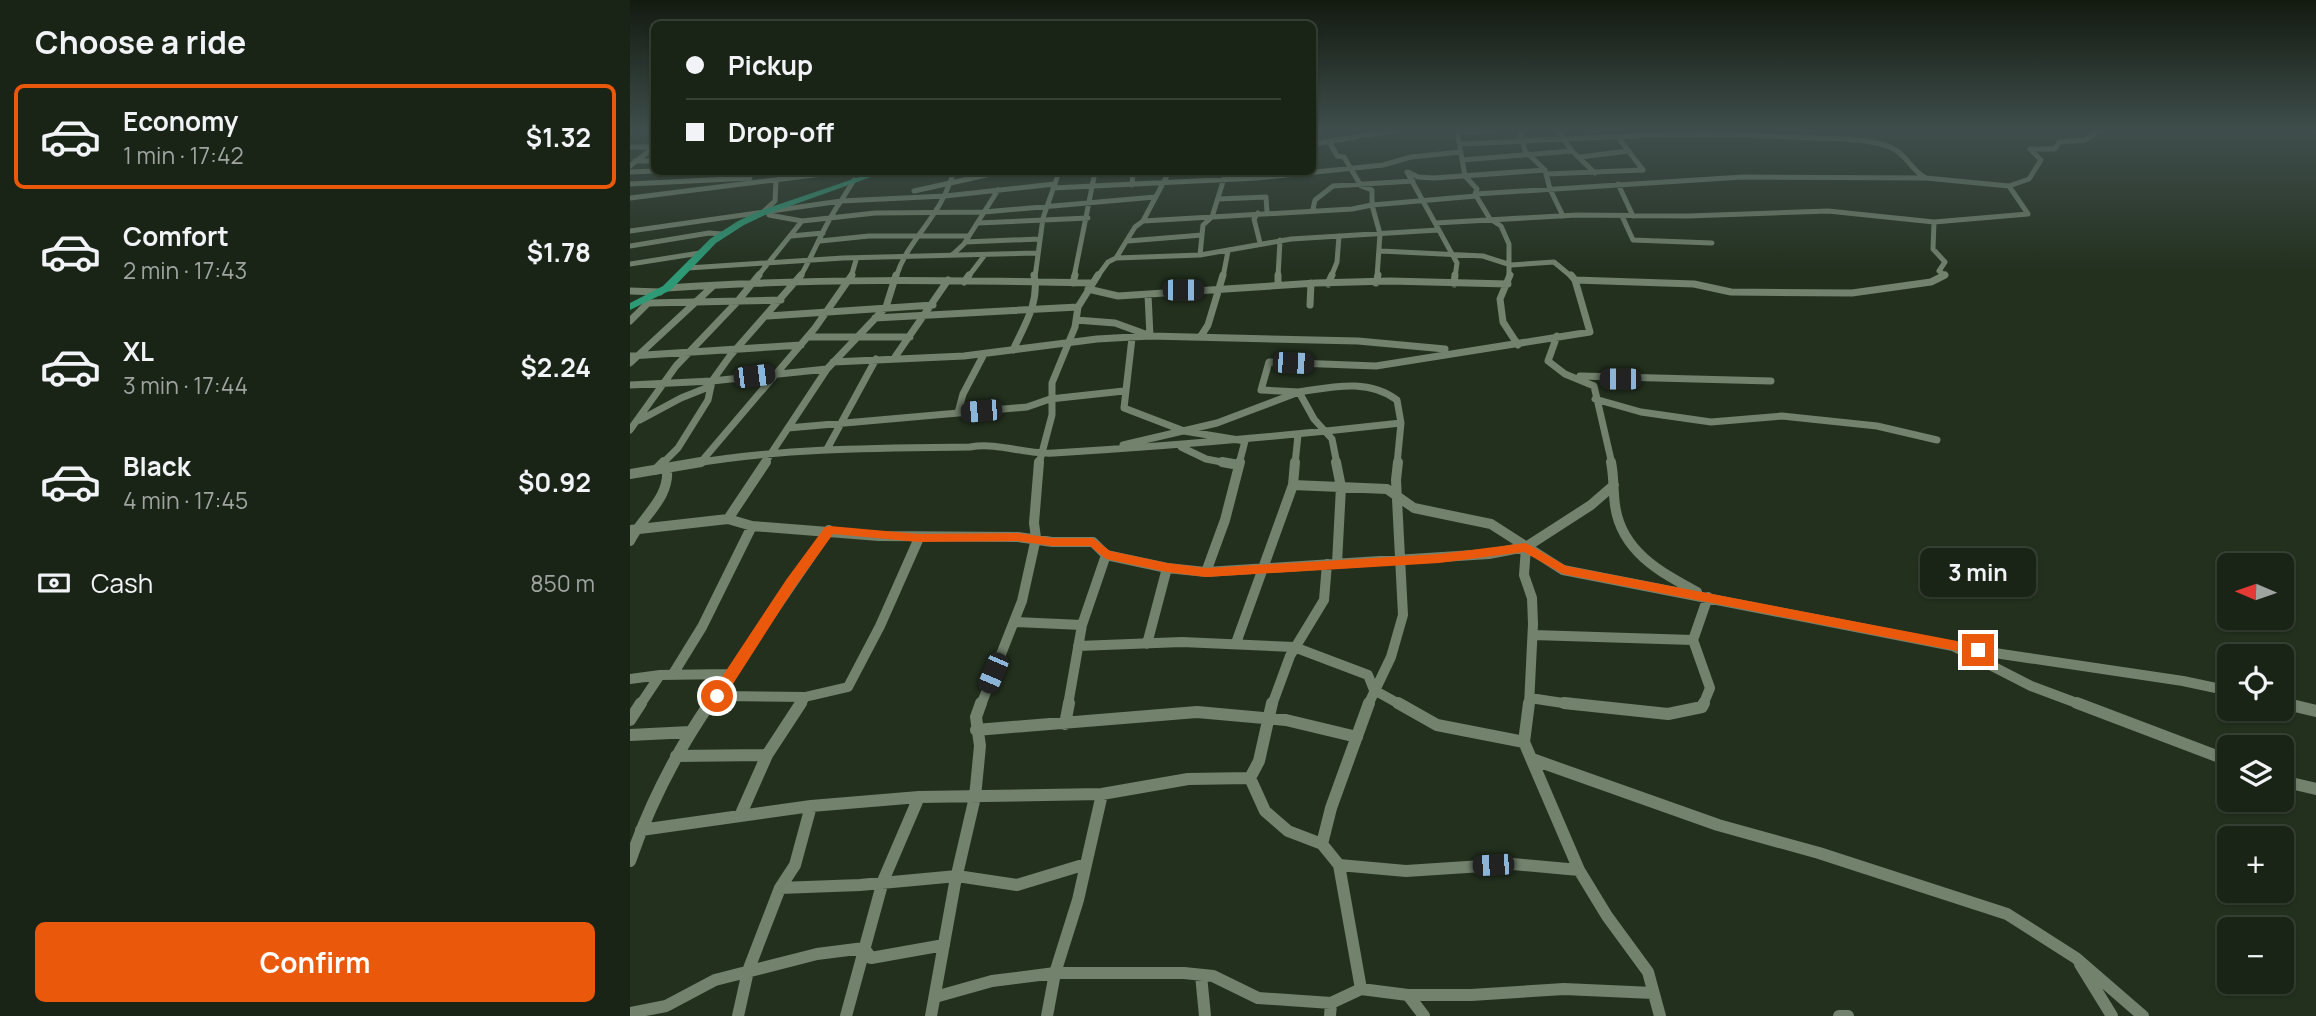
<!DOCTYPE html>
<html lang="en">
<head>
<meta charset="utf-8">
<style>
  :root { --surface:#1a2416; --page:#273023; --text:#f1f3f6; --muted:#9fa4a1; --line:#384135; --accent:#ea580c }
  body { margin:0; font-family:Manrope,sans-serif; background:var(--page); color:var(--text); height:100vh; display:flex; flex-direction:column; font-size:26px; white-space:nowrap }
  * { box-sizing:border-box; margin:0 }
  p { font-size:23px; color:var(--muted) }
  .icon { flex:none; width:38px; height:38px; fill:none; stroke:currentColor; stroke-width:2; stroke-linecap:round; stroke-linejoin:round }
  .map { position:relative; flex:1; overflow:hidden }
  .sheet { display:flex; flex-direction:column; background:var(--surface); width:630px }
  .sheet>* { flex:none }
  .top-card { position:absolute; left:21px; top:21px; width:665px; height:154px; border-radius:10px; box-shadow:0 2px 5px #0004,0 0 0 2px var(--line); display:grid; align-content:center; height:154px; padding:0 35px; background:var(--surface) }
  .needle { width:46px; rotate:272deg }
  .controls { position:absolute; left:1587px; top:553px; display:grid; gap:14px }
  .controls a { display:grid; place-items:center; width:77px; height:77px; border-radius:10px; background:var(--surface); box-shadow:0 2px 5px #0004,0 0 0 2px var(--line); font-size:35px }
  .end { position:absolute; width:32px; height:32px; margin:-16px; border:9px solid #ea580c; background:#fff; box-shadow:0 0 0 4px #fff }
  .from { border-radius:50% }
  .bubble { position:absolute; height:49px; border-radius:10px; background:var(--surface); box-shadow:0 2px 5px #0004,0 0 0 2px var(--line); font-size:23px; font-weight:700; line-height:49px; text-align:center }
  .car { position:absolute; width:21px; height:42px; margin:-21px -10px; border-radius:9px; box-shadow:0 0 5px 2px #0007; background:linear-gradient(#222 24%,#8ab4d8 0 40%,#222 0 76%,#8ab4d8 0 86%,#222 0) }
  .top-card b { display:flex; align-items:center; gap:24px; height:66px; font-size:26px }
  .top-card b+b { border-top:2px solid var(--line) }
  .top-card i { width:18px; height:18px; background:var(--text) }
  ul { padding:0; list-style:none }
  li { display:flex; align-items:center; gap:21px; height:105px; margin:0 14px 10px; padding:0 21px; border:4px solid transparent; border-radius:10px }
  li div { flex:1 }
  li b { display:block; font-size:26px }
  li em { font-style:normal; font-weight:700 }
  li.active { border-color:var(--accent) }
  li>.icon { width:63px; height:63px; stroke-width:1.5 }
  h2 { padding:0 35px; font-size:32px; line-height:84px }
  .pay { display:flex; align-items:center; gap:18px; height:77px; padding:0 35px; font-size:26px }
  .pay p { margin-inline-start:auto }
  .primary-button { display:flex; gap:14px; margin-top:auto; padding:14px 35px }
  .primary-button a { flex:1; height:80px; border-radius:10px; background:var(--accent); color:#fff; font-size:28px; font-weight:700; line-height:80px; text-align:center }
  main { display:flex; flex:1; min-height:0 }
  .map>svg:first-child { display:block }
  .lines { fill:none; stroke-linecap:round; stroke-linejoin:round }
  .street-far3 { stroke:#72826d; stroke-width:5 }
  .street-far2 { stroke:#72826d; stroke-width:7 }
  .street-far1 { stroke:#72826d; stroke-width:10 }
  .street { stroke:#72826d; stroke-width:12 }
  .primary { fill:#2e9975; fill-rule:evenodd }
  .route { fill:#ea580c }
</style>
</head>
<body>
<main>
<section class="sheet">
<h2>Choose a ride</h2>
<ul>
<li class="active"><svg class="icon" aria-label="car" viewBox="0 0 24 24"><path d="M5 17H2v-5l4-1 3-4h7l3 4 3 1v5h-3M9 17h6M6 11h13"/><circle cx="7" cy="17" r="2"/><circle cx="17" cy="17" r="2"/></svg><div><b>Economy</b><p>1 min · 17:42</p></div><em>$1.32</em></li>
<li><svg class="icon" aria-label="car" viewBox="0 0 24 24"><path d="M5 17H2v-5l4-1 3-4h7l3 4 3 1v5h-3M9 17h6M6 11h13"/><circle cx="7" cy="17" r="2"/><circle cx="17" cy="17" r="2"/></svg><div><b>Comfort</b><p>2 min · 17:43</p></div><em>$1.78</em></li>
<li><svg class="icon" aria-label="car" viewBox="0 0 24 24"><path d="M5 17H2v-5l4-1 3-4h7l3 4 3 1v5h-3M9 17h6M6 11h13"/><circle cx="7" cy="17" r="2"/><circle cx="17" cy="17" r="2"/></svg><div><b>XL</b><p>3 min · 17:44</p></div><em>$2.24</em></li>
<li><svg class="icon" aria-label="car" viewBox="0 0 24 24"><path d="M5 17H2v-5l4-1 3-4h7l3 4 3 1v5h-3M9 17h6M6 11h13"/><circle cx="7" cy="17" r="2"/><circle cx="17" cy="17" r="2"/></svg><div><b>Black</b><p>4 min · 17:45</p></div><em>$0.92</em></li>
</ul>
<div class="pay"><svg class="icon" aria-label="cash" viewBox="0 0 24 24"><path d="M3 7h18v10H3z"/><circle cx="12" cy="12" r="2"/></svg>Cash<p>850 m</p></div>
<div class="primary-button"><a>Confirm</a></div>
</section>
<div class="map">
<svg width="1686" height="1016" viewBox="0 0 1686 1016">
  <rect width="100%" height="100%" fill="#23301e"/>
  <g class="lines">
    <path class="street-far3" d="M827,131L835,176L847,189L845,194L860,219L871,226L879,244V277
      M890,131L895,151L915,170L920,189L933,216
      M928,131L942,151L965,173
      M827,132L859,131
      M682,134L689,143
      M987,136L1013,170
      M682,144L763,131
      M830,144C940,139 1050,131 1160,137C1189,139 1222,137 1251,144C1278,151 1278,169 1296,178
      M0,147H24
      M949,157L999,151
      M832,160L942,151
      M5,161H24
      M0,166L24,147
      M0,172L24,171
      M45,172L107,175
      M777,172L827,263L825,277
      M778,172L788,177L804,178L915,170
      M429,174L449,172
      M916,174L1013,170
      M224,180L211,201L315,196L425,184
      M0,184L120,178
      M988,184L1003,216
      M502,185L503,172
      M423,188L627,178L753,165L781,157L831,152
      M284,191L370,172
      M845,194L1113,177L1296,178L1379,186
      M0,198L209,172
      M588,199L636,197L637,212
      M683,209L685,200L703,186L783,181
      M133,212L145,201L146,181
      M628,213L624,219L630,243
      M139,215L172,221L245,213L354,212L525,197
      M992,216L1003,240L1082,243
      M513,221L722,209L742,205V190L731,186L714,157L707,156L700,143
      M348,223L458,218
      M805,223L947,215L1058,216L1198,211L1304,222
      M0,231L211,201C194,224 185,252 170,277
      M161,236L193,233
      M190,241L239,236H338
      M498,241L572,235
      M335,242L409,239
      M0,246L79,233L92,234
      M751,251L853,256L881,265L924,262L942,277
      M322,255L334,244L368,190
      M570,255L573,225L582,217L596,172
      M486,258L570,255L661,239L808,230
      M0,264L70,253
      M58,268L213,258L407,253
      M127,277L172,221
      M221,277L226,260
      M266,277C274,251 291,234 305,212C314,199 319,186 324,172
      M338,277L354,256
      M405,277L413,218L429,172
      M444,277L465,172
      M467,277L478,262L486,258L505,227L513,221L539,172
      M593,277L598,251
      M648,277L650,240
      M701,277L707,262L709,236
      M747,277L750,234L742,205L846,196
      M1312,277L1315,275L1309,271L1315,262L1303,249L1304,222L1398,214L1379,186L1399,179L1411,160L1400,149H1425L1429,142L1455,140L1469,131"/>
    <path class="street-far2" d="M880,275L870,299L873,322L888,345
      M941,275L945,280L1064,284L1101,292L1222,293L1301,282L1315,275
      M334,282L339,275
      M443,283L445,275
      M746,283L748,275
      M698,284L702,275
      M824,284L825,275
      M648,285V275
      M37,288C178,278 321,280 462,283
      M458,289L488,296L686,283L760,281L878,284
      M0,291L30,292
      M518,295L520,336
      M18,303L151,300
      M680,305L681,283
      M138,316L303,305
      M245,318L448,307
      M446,320L485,323L518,335
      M0,321L18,303L15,301
      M571,336L578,325L593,275
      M927,336L918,361L935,374L964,386L982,464
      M178,337H280
      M502,338L494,408L554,431L615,441L609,464
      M383,350C394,326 410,302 404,275
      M0,356L171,345
      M265,357L318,280
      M203,362L334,356L467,339L520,336L728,341L815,349
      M0,363L83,286
      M950,376L1141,381
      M0,385L82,381L197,369
      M965,399L1011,412L1081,422L1152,416L1247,426L1307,440
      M328,413L333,394L354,354
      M10,420L51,398L81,386
      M158,428L197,369L256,307L266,275
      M0,430L46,366L107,302L129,275
      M493,445L587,423L669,392L631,390L639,362L746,366L960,332L945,280
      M551,447L576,459L602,464
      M197,449L246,359
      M71,462L185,328L222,275
      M32,464L48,448L78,400L82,381L100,356L171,275
      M60,464C153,448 246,448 340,447C369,442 395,455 424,453C541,446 655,436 771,423
      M134,464L158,428L397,407L420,399L494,391
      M409,464L422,415V383L445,327L448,307L468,275
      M665,464L668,435
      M707,464L702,439L684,419L669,392C702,387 738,378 767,400L771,423L767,464"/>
    <path class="street-far1" d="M592,462L609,465
      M706,462L711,487L707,563
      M981,462C984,476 983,491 985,505C991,551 1030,572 1067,592
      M26,470L34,462
      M0,474L71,462
      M663,485L757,489L784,508L861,524L933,570L1323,646L1401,686L1452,705
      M98,519L136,462
      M0,530L98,519L122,526L249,536L388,537L422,542H463L476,555L537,568L576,572L859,554L896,547L961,505L984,485
      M0,541C13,515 40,499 37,468
      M896,547L894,575L902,598L903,624L899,705
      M576,572L595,520L610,462
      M385,622L452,625
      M903,635L1063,640
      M606,643L663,485L665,462
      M517,644L537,568
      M448,646L552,642L664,647L738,675L744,690L771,705
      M1331,648L1553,681L1600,691
      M43,674L72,627L122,526
      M0,679L30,675L101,674
      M87,696L175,697L218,687L250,626L289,538
      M900,698L946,705
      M1652,703L1661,705
      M10,705L30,675
      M79,705L199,530
      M170,705L175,697
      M351,705L392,601L406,538L404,523L409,462
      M438,705L452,625L476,555
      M642,705L660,656L694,600L697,564
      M738,705L761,657L773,615L766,480L768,462
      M1073,705L1080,688L1063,640L1078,597"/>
    <path class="street" d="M934,703L1038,714L1072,707L1074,703
      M1447,703L1600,761
      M1653,703L1686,711
      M0,720L11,703
      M435,724L439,703
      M346,730L567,712L656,720L727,737
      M0,735L60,732
      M894,742L899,703
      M46,756L137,755
      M902,759L1088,825L1189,853L1377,914L1446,958L1513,1016
      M620,778L629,761L642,703
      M1652,781L1686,789
      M472,794L448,900L425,973H554L583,976L628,998L701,1003
      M110,816L137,755L171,703
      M11,830L181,806L289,797L472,794L558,779L620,778L635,811L658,831L692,844L709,865L731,989
      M692,844L701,808L739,703
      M0,861C19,806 47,751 80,703
      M709,865L776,871L883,864L949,870L894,742L807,725L768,703
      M949,870L977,916L1018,972L1030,1016
      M150,888L230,885L327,876L387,885L456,864
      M1450,964L1482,1016
      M571,975L575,1016
      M778,995L794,1016
      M305,997L362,981L425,973L417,1016
      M0,1013L36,1006L85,980L187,954L234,948L241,958L314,945
      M108,1016L118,971L150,888L165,865L181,806
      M216,1016L253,881L289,797
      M301,1016L325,883L345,797L350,746L346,717L351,703
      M700,1016L701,1003L731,989L778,995H841L934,989L1023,993
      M1209,1016H1218"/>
    <path class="primary" d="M244,172H255L135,215L114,225L86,243L41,290L0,310V303L33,286L80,239L108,221L129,211Z"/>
  </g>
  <linearGradient id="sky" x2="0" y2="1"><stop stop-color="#131a10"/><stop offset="0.48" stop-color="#3f4e4c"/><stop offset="1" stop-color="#3f4e4c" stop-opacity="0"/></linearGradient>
  <rect width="1686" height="273" fill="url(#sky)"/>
  <path class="route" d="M200,526L289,534L388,533L422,538H463L480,551L537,563L576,568L809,554L896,543L936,566L1348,645L1355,650L1348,655L933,574L894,552L809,563L576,577L537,572L476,559L460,546H422L388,541L289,542L203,534L165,587L92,701H82V692L156,580L195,527Z"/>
</svg>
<div class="controls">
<a><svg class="needle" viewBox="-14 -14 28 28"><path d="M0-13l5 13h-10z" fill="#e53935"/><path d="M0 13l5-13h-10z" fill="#9fa4a1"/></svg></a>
<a><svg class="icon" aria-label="locate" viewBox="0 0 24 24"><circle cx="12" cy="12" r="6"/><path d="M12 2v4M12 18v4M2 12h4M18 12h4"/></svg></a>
<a><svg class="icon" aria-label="layers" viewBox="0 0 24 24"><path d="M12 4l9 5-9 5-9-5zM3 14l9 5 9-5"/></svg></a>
<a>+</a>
<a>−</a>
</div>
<i class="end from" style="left:87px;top:696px"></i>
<i class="end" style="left:1348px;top:650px"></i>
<div class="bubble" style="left:1290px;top:548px;width:116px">3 min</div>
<i class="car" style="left:553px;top:290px;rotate:90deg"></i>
<i class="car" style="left:663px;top:363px;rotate:92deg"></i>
<i class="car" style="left:124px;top:376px;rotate:83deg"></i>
<i class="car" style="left:990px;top:379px;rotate:270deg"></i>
<i class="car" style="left:351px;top:411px;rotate:265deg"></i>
<i class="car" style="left:363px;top:673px;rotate:203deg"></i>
<i class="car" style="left:863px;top:865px;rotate:267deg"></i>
<div class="top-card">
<b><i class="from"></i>Pickup</b>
<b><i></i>Drop-off</b>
</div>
</div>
</main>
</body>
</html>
